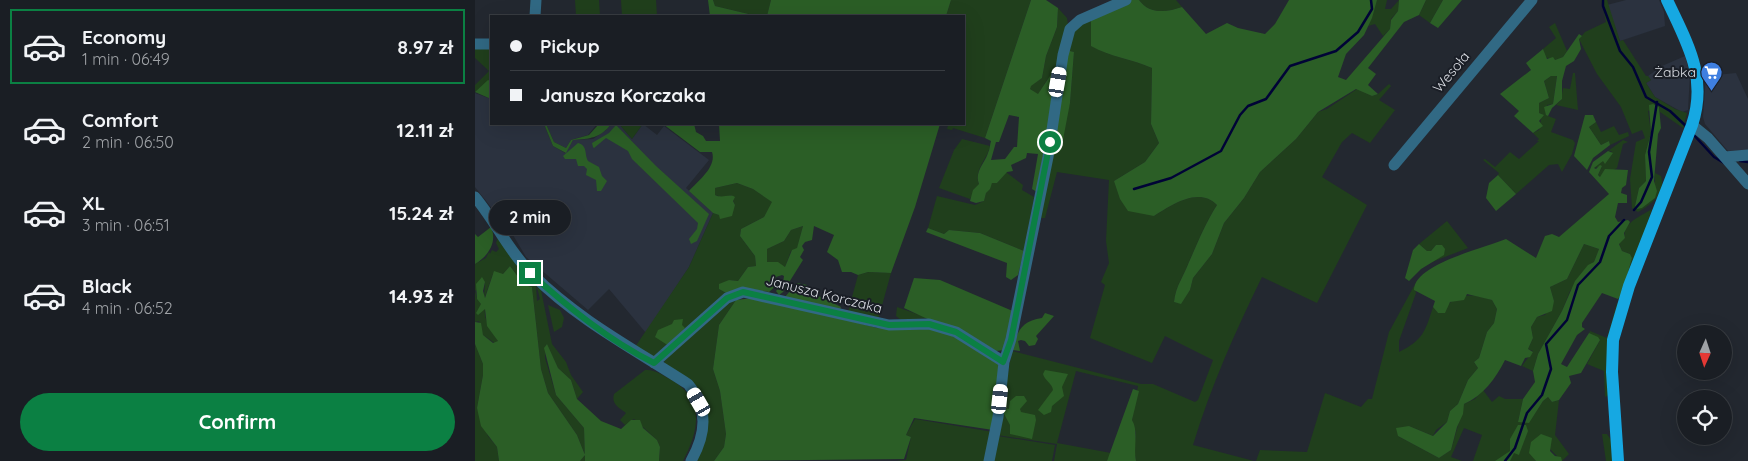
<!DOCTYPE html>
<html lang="en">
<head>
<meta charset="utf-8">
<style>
  :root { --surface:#1a1e24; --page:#272b31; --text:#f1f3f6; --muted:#9fa2a6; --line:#383c41; --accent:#0b8043 }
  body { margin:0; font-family:Quicksand,sans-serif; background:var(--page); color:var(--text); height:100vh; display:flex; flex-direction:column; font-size:19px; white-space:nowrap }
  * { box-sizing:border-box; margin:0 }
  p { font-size:16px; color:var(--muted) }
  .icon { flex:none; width:28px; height:28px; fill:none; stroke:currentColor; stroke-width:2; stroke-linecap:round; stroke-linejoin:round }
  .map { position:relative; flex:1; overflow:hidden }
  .side { display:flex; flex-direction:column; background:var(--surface); width:475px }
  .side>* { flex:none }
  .hud { position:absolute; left:15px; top:15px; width:475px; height:110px; border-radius:0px; box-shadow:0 5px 20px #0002,0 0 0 1px var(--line); display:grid; align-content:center; height:110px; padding:0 20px; background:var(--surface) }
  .needle { width:32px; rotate:183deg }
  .tools { position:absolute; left:1202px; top:325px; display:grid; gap:10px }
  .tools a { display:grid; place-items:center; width:55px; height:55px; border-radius:50%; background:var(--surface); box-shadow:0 5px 20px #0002,0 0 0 1px var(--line); font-size:25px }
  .end { position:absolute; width:22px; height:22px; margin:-11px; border:6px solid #0b8043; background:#fff; box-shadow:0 0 0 2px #fff }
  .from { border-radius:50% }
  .bubble { position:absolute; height:35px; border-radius:18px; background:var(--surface); box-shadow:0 5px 20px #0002,0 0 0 1px var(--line); font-size:16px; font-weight:800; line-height:35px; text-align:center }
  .car { position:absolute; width:15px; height:30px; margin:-15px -8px; border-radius:6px; box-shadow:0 0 4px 1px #0007; background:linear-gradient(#fff 24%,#345 0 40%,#fff 0 76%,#345 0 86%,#fff 0) }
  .hud b { display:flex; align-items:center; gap:18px; height:48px; font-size:19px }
  .hud b+b { border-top:1px solid var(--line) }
  .hud i { width:12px; height:12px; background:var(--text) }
  ul { padding:9px 0 0; list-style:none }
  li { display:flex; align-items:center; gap:15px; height:75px; margin:0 10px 8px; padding:0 10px; border:2px solid transparent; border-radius:0px }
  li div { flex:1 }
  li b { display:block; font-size:19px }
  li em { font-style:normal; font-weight:800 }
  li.on { border-color:var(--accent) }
  li>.icon { width:45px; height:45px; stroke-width:1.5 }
  .action { display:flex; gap:10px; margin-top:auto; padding:10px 20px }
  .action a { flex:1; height:58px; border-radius:30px; background:var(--accent); color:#fff; font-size:20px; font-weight:800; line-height:58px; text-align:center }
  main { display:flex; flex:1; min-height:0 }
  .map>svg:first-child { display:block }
  .built { fill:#2b323f }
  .green { fill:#203f1c }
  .forest { fill:#2b5e26; fill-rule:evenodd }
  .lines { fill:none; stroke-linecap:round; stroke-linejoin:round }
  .stream { stroke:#000336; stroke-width:2.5 }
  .minor { stroke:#316984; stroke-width:11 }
  .major { stroke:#16a8e2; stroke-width:12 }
  .route { stroke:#0b8043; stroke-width:6 }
  .labels { text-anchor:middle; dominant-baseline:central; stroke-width:4; stroke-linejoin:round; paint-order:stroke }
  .street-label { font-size:14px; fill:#dcdfe5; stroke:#1a1e26 }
  .poi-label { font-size:14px; fill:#dcdfe5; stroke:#1a1e26; text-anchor:end }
</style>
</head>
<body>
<main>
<section class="side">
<ul>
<li class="on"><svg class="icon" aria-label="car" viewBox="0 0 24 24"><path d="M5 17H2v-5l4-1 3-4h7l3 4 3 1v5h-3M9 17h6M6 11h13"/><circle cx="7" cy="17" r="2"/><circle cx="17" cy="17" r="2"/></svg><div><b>Economy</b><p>1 min · 06:49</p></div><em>8.97 zł</em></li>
<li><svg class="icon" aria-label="car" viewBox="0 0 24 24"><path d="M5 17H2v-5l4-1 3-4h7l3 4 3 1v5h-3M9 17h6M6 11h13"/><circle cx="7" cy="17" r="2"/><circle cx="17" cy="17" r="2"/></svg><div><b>Comfort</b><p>2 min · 06:50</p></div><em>12.11 zł</em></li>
<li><svg class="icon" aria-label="car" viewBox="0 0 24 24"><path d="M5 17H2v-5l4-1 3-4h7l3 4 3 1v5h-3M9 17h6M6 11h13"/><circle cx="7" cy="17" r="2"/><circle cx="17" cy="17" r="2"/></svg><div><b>XL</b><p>3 min · 06:51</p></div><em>15.24 zł</em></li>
<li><svg class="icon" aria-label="car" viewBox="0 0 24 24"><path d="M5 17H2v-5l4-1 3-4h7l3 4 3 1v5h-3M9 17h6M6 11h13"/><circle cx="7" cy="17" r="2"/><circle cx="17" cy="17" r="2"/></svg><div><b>Black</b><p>4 min · 06:52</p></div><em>14.93 zł</em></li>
</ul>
<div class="action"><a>Confirm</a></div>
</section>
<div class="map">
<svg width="1273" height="461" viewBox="0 0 1273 461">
  <rect width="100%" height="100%" fill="#232830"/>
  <path class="built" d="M1151,0H1184L1189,12L1190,26L1145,41L1132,5Z
    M1210,56L1215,74L1213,110L1207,112L1180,97L1171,83L1176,80L1173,76L1187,66Z
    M1261,73L1273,99V150L1253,151L1230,124L1228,117L1231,76Z
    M0,93L16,99V124H69L78,146L90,153L98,140L118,139L131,130L136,124H144L157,139L168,124L182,135L189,126L234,160L211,188L238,213L214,267L171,333L134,289L113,310L51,257L38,235L0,187Z
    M71,124H122L113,135L96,140L91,148L79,142Z"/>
  <path class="green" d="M100,0H124L125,16H101Z
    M146,0H181L182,16H147Z
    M238,0H296L292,16H282L240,6Z
    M476,0H556L510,138L478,128L477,130L472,129L473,126L466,124H489V16H471Z
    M664,0H701L707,7C692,12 675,15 664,0Z
    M902,0H912L910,9H916L924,0L923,11L916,19L915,29L908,36L900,24L893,26Z
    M951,0H968L955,23L944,15Z
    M1126,0H1132L1145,41L1148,40L1171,76H1173L1176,80L1171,83L1180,97L1200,109L1212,113L1208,128L1185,112L1184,107L1173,111L1176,133L1170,155L1171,181L1164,188L1160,206L1167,208L1180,198V173L1186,176C1191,192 1177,205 1163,212L1157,208L1155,179L1161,142L1170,138L1167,130L1157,134L1146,107L1122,74L1104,39L1110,32L1131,22Z
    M583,8L592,18L593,25L583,72L572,80L563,95L555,89V86L567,78L571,56L582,27Z
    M616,17L617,46C635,57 657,59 677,68L676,124L684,143L670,162L639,181L679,216C696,205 724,186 742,205C730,224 723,242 714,262C708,278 701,285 699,302L706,303L715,290L718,278L737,254L749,223L769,198L785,172L821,139L843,112L852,109L882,89L897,96L903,94L914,84L916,86L904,100L920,110L895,143L877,133L867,142L847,177L892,205L842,303L787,277C760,332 736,386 718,445L779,461H661L659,449L661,433L657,420L663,386L601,371L582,443L636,453L632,461H579L582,444L522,435L537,351L666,384H678L720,402L723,400L738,360L690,336L677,363L615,338L630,285L626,282L634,263L631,241L634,180L582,172L570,218H566L574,168L595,103L599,52L591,50L594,35Z
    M1080,23L1092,51L1088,57L1080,60L1070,57L1068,49L1081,38L1074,27Z
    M16,47V81H13L0,92V85L14,71L0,58V48Z
    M1098,73H1100L1103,110L1081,105L1086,100L1088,88L1095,89Z
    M1082,75L1078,104L1072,105L1073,116L1081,119L1076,132L1098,140L1100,143L1097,154L1087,172L1083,164L1074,165L1041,194L1023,175L1024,173L1008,160L1010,159L1020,167L1035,152L1044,159L1064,141H1062L1064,139L1058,133L1064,130L1067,114L1063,113L1064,103L1074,98L1069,81L1076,76Z
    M1121,122L1126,132L1139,126L1144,135L1153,132L1154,136L1135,145L1134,141L1126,145L1114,127Z
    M144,124H165L167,125L157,139Z
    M487,139L515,146C513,158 498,171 504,184L495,199L464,188L479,150Z
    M1148,140L1153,142L1148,144L1142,168L1126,177L1123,175L1127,166L1119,168L1137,151H1133Z
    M531,172L548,185L547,190L559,197L549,268L544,266L549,251L505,233L474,230L469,234L453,228L462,196L500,205L509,201L511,193L517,183H522Z
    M262,183L278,189L298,202L289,217L266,229L265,236L280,256L281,266L273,267L263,281L254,280L244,289L253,294L181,356L175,357L160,347L214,267L238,213L244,215L257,212L260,205L256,195L249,198L240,195V188Z
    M1177,209L1149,292L1146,299H1143L1147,294L1157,258L1155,254L1147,251L1144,243L1150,238C1147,223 1166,216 1177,209Z
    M972,221L993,248L957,262L962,257L967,245H961L956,251H952L944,244Z
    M328,226L322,249L316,251L310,267L291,262L292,249L309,241L316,230Z
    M23,237L61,285L62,301L65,299L62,287L66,290L77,344L91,362L96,375L108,392L102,399L96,380L83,368L71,344L70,358L81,395L109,428L110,461H105L110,455L102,435L73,393L66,369L57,287L49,285L35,266L28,274H18L9,299L10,282L0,291L2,299L10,308C8,323 18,329 23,341L21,344L8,335L4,321L0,322V264L11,258L14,252L15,254L17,250L21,252L24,249L21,243Z
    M1109,244L1124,249L1119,262L1095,291L1087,311L1063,354L1058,371L1047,366L1058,351L1053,349L1058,338L1056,327L1062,317L1070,315L1079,301L1075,287L1092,279Z
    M393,272L416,273L403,320L373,312L383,275Z
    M939,286L941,293L924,341V352C948,340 950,332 958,307L963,313C984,294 990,292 1017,300L1022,309L1019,323L1012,332L1004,358L999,362L1003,368L993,380L983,404L975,411L972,422L961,430L958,436L934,426L923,436L964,458L976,450L989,404L1000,399L1008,390L1017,402L1024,396L1030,399H1048L1043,422H1054L1068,401L1073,397L1077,402L1084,400L1080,435L1094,454L1087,461L1075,449L1059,458L1061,461H998L1007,435L989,428L976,457L987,461H781L785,450L832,452L850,393L886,407L893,399H897L914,332Z
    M261,300L244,325L238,369L245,391L251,434L249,447L239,461H222L232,414L190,365L189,359L250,303Z
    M1142,303L1144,304L1134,395L1130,397L1129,371L1112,364L1125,340L1114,333L1115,331L1132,338Z
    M73,305L85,310L89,318L87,327L79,332Z
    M422,307L453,318L426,320L421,316Z
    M0,344L8,364V375L2,408L13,436L22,447L24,461H0Z
    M170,370C180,369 187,375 195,379C231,400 224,430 208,461H184L185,447L182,440L159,419L150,425L145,420L151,413C144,408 136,404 139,394Z
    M440,419L518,432L512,461H421L431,460L436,437L431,435Z
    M1127,434H1132L1136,440L1137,461H1131Z
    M523,436L580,445L577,461H517Z"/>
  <path class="forest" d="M233,0H238L240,6L282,16H235Z
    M296,0H476L471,16H292Z
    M556,0H571L583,8L582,27L571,56L567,78L556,86L555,89L563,94L577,73L587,71L591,50L599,52L595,103L586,150L578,156L562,192L557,189L563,154L552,153L551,158L536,165L538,171L532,172L522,183H517L515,189L511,193L509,201L501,203L495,201L498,190L504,184C499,172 510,163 513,153C515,149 515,144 516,141L510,138ZM534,115L544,117L542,147H539L530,159L516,160L521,142H524Z
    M656,0H664C675,15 692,12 707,7L731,34L752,23L763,28L790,34L800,24L814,0H902L897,18L889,35L871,54L863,77L871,80L915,29L916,20L923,11L924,0H951L944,15L929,22L893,68L901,74L893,85L903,94L897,96L881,89L843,112L821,139L785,172L769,198L749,223L737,254L718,278L715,290L706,304L699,302C701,285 708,278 714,262C723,242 730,224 742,205C724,186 696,205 679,216L653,211L645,199L639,181L670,162L684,143L676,124L677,68C657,59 635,57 616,46V17Z
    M968,0H987L963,28L955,23Z
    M1104,34L1107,36L1104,39L1106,49L1099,61L1091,66L1087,81V99L1077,108L1073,116L1071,115L1069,107L1078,104L1082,76H1076L1069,81L1074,98L1064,103V113L1069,115L1064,121L1068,126L1058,133L1039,116L1044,111L1025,94L1056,70L1051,63L1068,49L1072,59L1078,57L1080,60L1088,57Z
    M13,80L16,81V99L0,92Z
    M1178,104L1184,107L1186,128L1183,134L1179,181L1182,191L1180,198L1167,208L1162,209L1160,206L1164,188L1171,181L1170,155L1176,133L1174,105Z
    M1110,115H1118L1121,122L1114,127L1126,145L1134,141L1135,145L1118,158L1112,170L1099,156Z
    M69,124H71L79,142L91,148L96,140L114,135L124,124H136C126,138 114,139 98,140L91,153L78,146Z
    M188,124L208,126L219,124L221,132L228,136L231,141H245L244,124H465L440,207L416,273L393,272L383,275L376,272H367L363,260L352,252L359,235L339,226L337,240L330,242L327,246L329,250L325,257L328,260L308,292L304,295L301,291L308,283L309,276L307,275L301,277L302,285L294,292L270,288L253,294L244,289V284L254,280L263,281L273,267L281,266L280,256L265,236L266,229L289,217L297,202L278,189L262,183L240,188V195C248,199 254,193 260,197L258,201L260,205L257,216L245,219L244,215L238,213L214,191C223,181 242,167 237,152H225ZM328,226L322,248L317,250L310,267L303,262H292V249L309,241L316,230Z
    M141,125L181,166L234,214L222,241L216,244L214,239L222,229L223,223L157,159L153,151L131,138L119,148L118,147L117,143L134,133Z
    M103,143C113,146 109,153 113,161L124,167L127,176L132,181L126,191H122L121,180L111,175L112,169L109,166H103L101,159H90L88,156Z
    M1133,151L1138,153L1130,164L1128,161L1119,168L1121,169L1125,165L1127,166L1123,175L1125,177L1130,169L1153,170L1151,185L1147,188L1146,193L1152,195V203H1143L1140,217L1143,222L1153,220L1155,222L1149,233L1150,238L1144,244L1147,251L1155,254L1157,258L1147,294L1143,299L1127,293L1107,323V327L1110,329L1102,335L1086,364L1092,367L1114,333L1123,337L1125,340L1106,373L1094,376L1096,383L1084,400L1077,402L1073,397L1068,401L1054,423L1043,422L1048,399L1060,382L1058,371L1063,354L1087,311L1100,281L1113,265L1119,262L1124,249L1109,244L1092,279L1075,287L1079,301L1077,311L1062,317L1056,327L1058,338L1053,349L1058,352L1055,357L1050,358L1046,366L1030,360C1021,378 1008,396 989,404L988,414L982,427L976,450L964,458L923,436L921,428L934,426L958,436L972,422L975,411L983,404L993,380L1003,368L999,362L1004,358L1012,332L1019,323L1022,309L1017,300L992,294L989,300L975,302L970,313H963L958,307L960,301L939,290C939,264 1010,248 1031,239L1061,258L1070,236L1077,234L1084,237L1134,194L1114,172L1118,162Z
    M1023,175L1041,194L1021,211L1011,198L1014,183Z
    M16,227C23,243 12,257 0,264V234L3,237Z
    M453,228L469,234L474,230L505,233L549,251L543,275L536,280L531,277L532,263L451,232Z
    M944,244L952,251H956L961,245H967L970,249L969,255L946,269L934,281L930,278L938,250Z
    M35,266L49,285L57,287L66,369L73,393L102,435L110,455L105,461H24L22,447L6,426L2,408L8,375V364L0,344V322L6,323L8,335L18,343L23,341L12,326L10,309L3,315L1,313L6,304L2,299L1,284L7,277L10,282L8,291L10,298L19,271L28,274Z
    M439,278L465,280L540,312L530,350L521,351L429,308Z
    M322,283L332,285L335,292L366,307L364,312L309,298Z
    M287,297L402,328L462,329L490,342L523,364L525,373L518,430L439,418L431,435L436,437L429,459L239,461L249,447L251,434L245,391L238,369L244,325L261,300Z
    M570,313L579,316L561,336L563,339L560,345L554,346L550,341L546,340L543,341L545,351L538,350C542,330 547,321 567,318Z
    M208,319L207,325L210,328L194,346L180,337L183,330L197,324L199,320Z
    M72,344L83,368L96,380L102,399L126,421L146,429L156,420H165L168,428L182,440L185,447L184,461H110L109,428L81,395L69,348Z
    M570,370L593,374L587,387L589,396L577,406L576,412L569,415L563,410L578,390C577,383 570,381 568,374Z
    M658,389L664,391L657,420C664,432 658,447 661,461H632Z
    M541,396H549L552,401L545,409L546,412L560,415L561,420L557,439L535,434V425L528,412L530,408L534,409L535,401Z
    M1043,425H1051L1053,431L1045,452L1044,455L1039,453L1035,461H1020L1035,451V439Z
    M1066,434L1077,438L1075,451L1080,456L1086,457L1087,461H1061L1054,453L1056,442Z"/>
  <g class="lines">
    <path class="stream" d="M1128,0V6L1145,51L1158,67L1171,97L1195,111L1212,127
      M1217,133L1239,157L1249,163
      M1265,161L1273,162
      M659,189L696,178L746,151L765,115L773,106L791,99L815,66L861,51L883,32L897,9L896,0
      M1159,210L1166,202L1177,177L1174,152L1182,102
      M1030,461L1040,448L1052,413L1067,395L1076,369L1071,344L1092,320L1103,285L1125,262L1134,236L1149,220"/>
    <path class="minor" d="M60,16L61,0
      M0,44H16
      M1217,125L1233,138L1273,184
      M1250,157L1273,155
      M919,165L1057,0
      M0,197C20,221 35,253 57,274C103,320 159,349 213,384C234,409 231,434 216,461
      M179,363L252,298L268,292L414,325L454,324L481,332L529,362
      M514,461L523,417L529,362L536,339L573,157L588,55L595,29L605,20L651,0"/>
    <path class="major" d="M1143,461L1137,372L1138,340L1154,286L1217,125C1233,77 1212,43 1192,0"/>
  </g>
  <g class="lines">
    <path class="route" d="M55,273C93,307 133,340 179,363L252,298L268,292L414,325L454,324L481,332L528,362L536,340L575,142"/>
  </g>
  <defs>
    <symbol id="supermarket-pin" viewBox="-11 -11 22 30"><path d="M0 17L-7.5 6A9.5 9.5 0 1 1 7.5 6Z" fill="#3f7fe0" stroke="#1a1e26"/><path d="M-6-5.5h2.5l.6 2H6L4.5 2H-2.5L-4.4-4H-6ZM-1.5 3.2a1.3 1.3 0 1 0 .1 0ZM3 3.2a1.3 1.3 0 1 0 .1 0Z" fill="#fff"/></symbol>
  </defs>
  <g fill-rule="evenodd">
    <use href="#supermarket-pin" x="1224" y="60" width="25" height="34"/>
  </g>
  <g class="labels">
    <g class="street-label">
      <text transform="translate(976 72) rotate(-50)">Wesoła</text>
      <text transform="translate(349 294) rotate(14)">Janusza Korczaka</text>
    </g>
    <g class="poi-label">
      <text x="1221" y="72">Żabka</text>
    </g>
  </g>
</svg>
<div class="tools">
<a><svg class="needle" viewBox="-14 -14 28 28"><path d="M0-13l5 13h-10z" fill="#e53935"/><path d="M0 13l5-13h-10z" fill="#9fa2a6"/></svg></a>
<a><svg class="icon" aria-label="locate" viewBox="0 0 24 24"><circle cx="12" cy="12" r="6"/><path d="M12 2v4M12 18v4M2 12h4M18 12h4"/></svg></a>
</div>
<i class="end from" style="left:575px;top:142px"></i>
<i class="end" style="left:55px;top:273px"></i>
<div class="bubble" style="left:14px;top:200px;width:82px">2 min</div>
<i class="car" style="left:583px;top:82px;rotate:10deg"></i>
<i class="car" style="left:525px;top:399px;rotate:6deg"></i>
<i class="car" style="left:224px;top:402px;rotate:330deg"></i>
<div class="hud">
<b><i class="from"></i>Pickup</b>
<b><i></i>Janusza Korczaka</b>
</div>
</div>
</main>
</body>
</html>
